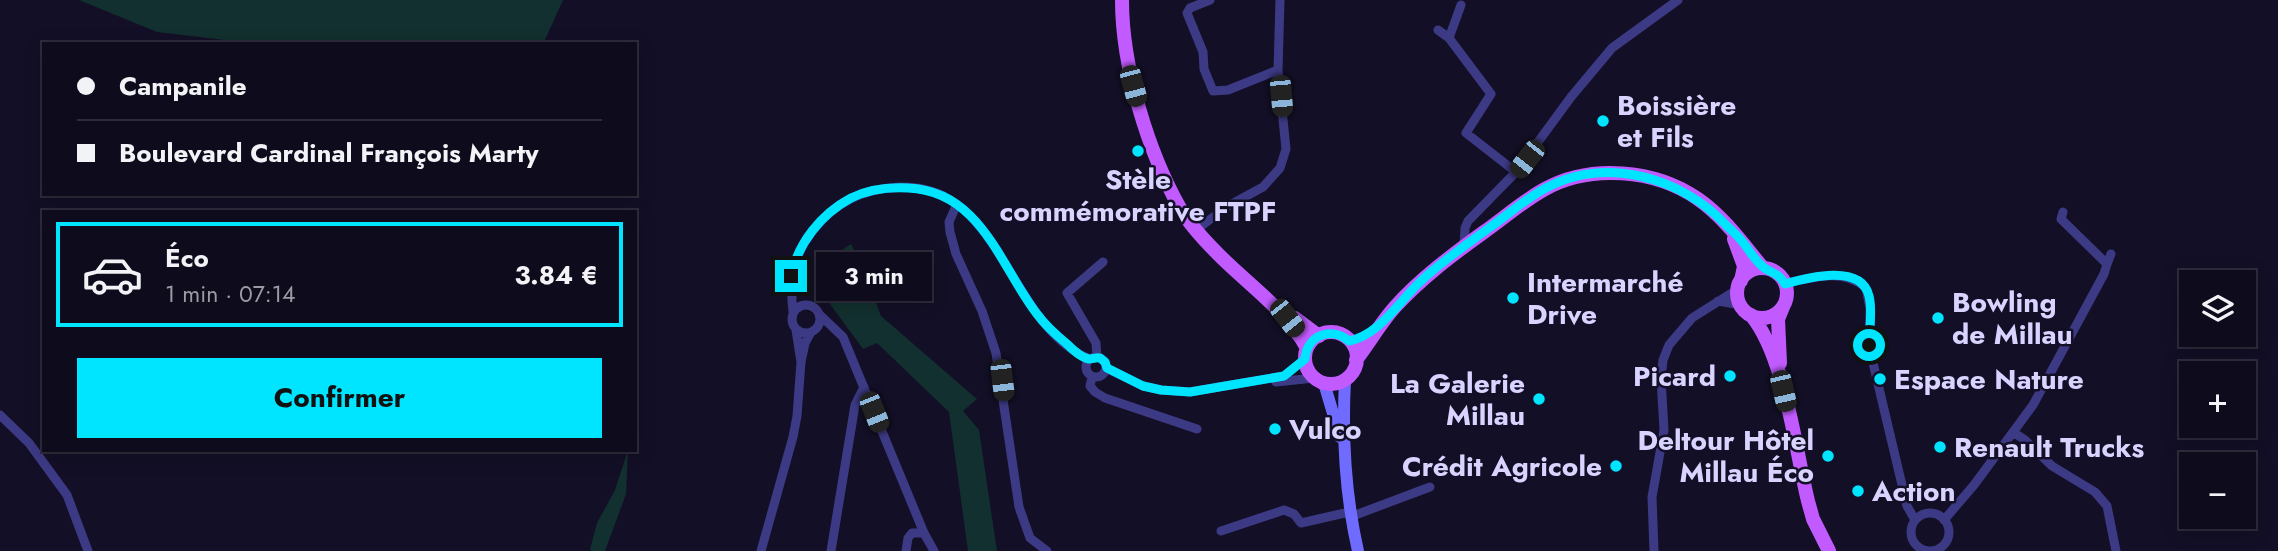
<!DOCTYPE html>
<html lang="fr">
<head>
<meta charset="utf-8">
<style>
  :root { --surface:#0e0b1c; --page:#171425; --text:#f1f3f6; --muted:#9b9ba3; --line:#2e2b3b; --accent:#00e5ff }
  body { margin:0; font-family:Jost,sans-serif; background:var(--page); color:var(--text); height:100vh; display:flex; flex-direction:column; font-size:26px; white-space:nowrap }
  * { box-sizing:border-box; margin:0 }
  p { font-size:23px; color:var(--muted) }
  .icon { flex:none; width:38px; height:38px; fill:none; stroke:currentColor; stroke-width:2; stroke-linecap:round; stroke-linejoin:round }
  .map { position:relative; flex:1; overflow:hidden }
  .panel { position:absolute; left:42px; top:210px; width:595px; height:242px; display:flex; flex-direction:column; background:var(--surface); border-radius:0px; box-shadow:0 4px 18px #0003,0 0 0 2px var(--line) }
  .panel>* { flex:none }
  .hud { position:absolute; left:42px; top:42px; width:595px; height:154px; border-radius:0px; box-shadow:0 4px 18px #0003,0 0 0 2px var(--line); display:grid; align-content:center; height:154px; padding:0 35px; background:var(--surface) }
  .fabs { position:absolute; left:2179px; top:270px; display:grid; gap:14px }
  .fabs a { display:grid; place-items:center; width:77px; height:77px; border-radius:0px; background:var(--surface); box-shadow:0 4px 18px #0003,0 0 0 2px var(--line); font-size:35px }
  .end { position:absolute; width:32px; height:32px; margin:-16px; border:9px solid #00e5ff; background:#111; box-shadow:0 0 0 4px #111 }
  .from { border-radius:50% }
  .bubble { position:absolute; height:49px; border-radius:0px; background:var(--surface); box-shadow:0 4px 18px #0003,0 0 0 2px var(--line); font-size:23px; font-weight:700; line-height:49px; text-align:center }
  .car { position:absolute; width:21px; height:42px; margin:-21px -10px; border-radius:9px; box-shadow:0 0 5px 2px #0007; background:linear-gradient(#222 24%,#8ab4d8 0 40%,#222 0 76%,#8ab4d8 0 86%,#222 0) }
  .hud b { display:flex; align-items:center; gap:24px; height:66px; font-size:26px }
  .hud b+b { border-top:2px solid var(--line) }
  .hud i { width:18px; height:18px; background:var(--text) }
  ul { padding:12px 0 0; list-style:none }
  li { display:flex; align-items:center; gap:21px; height:105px; margin:0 14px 10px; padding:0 21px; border:4px solid transparent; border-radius:0px }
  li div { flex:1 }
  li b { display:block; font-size:26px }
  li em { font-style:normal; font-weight:700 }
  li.on { border-color:var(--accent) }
  li>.icon { width:63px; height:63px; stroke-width:1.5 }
  .button { display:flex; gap:14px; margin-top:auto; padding:14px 35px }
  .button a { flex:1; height:80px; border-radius:0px; background:var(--accent); color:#111; font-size:28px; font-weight:700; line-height:80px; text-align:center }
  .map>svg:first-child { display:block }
  .green { fill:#12302f }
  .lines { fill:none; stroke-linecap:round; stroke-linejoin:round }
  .minor { stroke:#3d3a85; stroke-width:9 }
  .secondary { stroke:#6f6bff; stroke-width:12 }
  .primary { stroke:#c25bff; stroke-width:14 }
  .route { stroke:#00e5ff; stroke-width:9 }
  .poi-dot { fill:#00e5ff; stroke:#130f26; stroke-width:2.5 }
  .labels { text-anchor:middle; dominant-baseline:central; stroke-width:5; stroke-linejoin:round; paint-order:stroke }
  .poi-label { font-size:28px; font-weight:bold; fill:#d9d4ff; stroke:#130f26; text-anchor:start }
</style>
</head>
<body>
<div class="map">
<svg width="2278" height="551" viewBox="0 0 2278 551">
  <rect width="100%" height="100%" fill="#130f26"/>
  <path class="green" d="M79,0H563L543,44H258L157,32Z
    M851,244L863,267L881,316L977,399L963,411L979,430L997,551H968L949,412L877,343L863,349L816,285L819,265Z
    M628,450L626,494L605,551H591L590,549L597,523L615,490Z"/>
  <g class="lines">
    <path class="minor" d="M1210,0L1190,8L1187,13L1203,52L1204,69L1213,91L1228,90L1278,70
      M1461,5L1449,38L1491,94L1466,133L1516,172
      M1438,30L1449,38
      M957,204L949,222L950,232L956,254L982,311L996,353L1019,507L1030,538L1047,551
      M1196,230L1228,206L1263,187L1280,168L1286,149L1278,70L1280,0
      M1464,246L1465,228L1468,221L1516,172L1571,97L1612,48L1678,0
      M2107,264L2111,254
      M1785,283C1812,278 1843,267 1866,288L1870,308L1869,346L1907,506L1915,520
      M1718,301L1741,305
      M792 319a14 14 0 1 1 28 0a14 14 0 1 1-28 0Z
      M793,311C789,279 794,252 816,227C835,204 859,191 889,188C1002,173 1005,325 1090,359
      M820,315L843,337L924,533L934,551
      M796,330L801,362L805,343L811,332
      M1086 367a10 10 0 1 1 20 0a10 10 0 1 1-20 0Z
      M1097,357L1096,343L1067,293L1103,262
      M1106,368L1143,386L1161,390L1190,392L1284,376L1305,359
      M1092,377L1090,386L1095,392L1105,398L1197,429
      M1276,382L1314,378
      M0,415L29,443L67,495L88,551
      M2013,432L2025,440L2052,466L2095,492L2107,506L2116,551
      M1911 532a19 19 0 1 1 38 0a19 19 0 1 1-38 0Z
      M1350,517L1430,487
      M1944,520L1974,485L2033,405L2104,274L2107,264L2061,219L2063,212
      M1221,531L1284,510L1294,514L1301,523L1349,512
      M761,551L793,437L797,416L801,362
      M831,551L855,405L864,387
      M906,551L908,538L912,533H924
      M1654,551L1652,497L1664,430L1661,378L1663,360L1669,345L1692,318L1738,289"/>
    <path class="secondary" d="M1345,380C1342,438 1345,494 1358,551
      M1324,383L1340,437"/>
    <path class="primary" d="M1122,0C1122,67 1148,152 1181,210C1191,226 1206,242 1219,255C1250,286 1286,310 1307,348
      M1734,239L1744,266L1741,281
      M1737 293a25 25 0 1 1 50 0a25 25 0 1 1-50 0Z
      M1751,315C1785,356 1795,448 1808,501L1813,519L1829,551
      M1295,318L1319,336
      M1305 358a26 26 0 1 1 52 0a26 26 0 1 1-52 0Z
      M1356,360C1369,343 1380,324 1394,308C1420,279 1452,255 1484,232C1504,218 1523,201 1545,189C1590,164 1655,169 1698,199C1724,217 1743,244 1763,268
      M1780,363L1778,319L1783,307"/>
  </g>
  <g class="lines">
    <path class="route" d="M791,276C798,243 821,214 851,198C869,189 889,187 908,188C981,191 1000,266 1037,314C1045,325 1056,335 1067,344C1072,349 1082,358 1089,359C1093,359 1096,357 1100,358L1105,362L1107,368L1143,386L1161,390L1190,392L1284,376L1305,359C1307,335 1331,326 1349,341C1380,335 1399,301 1421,281C1442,261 1466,245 1489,228C1508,215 1525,199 1546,188C1606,156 1681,177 1726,225C1731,230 1736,234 1741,240C1748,248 1753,258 1761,265C1769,274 1777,270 1785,284C1807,278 1861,263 1869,296C1873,311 1869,330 1869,345"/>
  </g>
  <g class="poi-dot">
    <circle cx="1603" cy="121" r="7"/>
    <circle cx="1138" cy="151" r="7"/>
    <circle cx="1513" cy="298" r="7"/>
    <circle cx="1938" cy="318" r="7"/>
    <circle cx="1730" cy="376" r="7"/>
    <circle cx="1880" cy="379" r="7"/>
    <circle cx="1539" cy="399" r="7"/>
    <circle cx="1275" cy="429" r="7"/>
    <circle cx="1940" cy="447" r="7"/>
    <circle cx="1828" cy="456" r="7"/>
    <circle cx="1616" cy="466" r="7"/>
    <circle cx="1858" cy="491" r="7"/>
  </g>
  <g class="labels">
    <g class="poi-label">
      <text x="1617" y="105">Boissière<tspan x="1617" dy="32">et Fils</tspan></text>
      <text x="1138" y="179" text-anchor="middle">Stèle<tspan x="1138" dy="32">commémorative FTPF</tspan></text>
      <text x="1527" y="282">Intermarché<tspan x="1527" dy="32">Drive</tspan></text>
      <text x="1952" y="302">Bowling<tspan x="1952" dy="32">de Millau</tspan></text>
      <text x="1716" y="376" text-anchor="end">Picard</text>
      <text x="1894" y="379">Espace Nature</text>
      <text x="1525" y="383" text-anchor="end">La Galerie<tspan x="1525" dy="32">Millau</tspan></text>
      <text x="1289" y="429">Vulco</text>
      <text x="1814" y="440" text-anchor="end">Deltour Hôtel<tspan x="1814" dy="32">Millau Éco</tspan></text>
      <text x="1954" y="447">Renault Trucks</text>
      <text x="1602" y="466" text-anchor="end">Crédit Agricole</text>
      <text x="1872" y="491">Action</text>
    </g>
  </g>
</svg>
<div class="fabs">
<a><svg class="icon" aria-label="layers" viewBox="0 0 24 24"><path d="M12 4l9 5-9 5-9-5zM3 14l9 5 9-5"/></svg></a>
<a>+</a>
<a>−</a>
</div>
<i class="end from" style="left:1869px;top:345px"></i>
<i class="end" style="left:791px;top:276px"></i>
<div class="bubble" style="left:816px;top:252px;width:116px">3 min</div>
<i class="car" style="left:1133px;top:86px;rotate:165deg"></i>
<i class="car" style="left:1281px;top:96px;rotate:175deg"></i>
<i class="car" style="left:1527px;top:159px;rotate:218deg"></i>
<i class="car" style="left:1287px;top:318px;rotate:142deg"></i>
<i class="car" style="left:1002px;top:380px;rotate:173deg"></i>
<i class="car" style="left:1783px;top:391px;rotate:167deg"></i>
<i class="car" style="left:874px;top:412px;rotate:158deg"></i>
<div class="hud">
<b><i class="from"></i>Campanile</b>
<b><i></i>Boulevard Cardinal François Marty</b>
</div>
<section class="panel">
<ul>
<li class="on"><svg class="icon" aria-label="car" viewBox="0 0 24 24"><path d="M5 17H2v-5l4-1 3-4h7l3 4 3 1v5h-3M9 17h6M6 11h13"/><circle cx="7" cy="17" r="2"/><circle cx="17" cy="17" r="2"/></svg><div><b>Éco</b><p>1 min · 07:14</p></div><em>3.84 €</em></li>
</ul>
<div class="button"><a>Confirmer</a></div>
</section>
</div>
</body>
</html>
